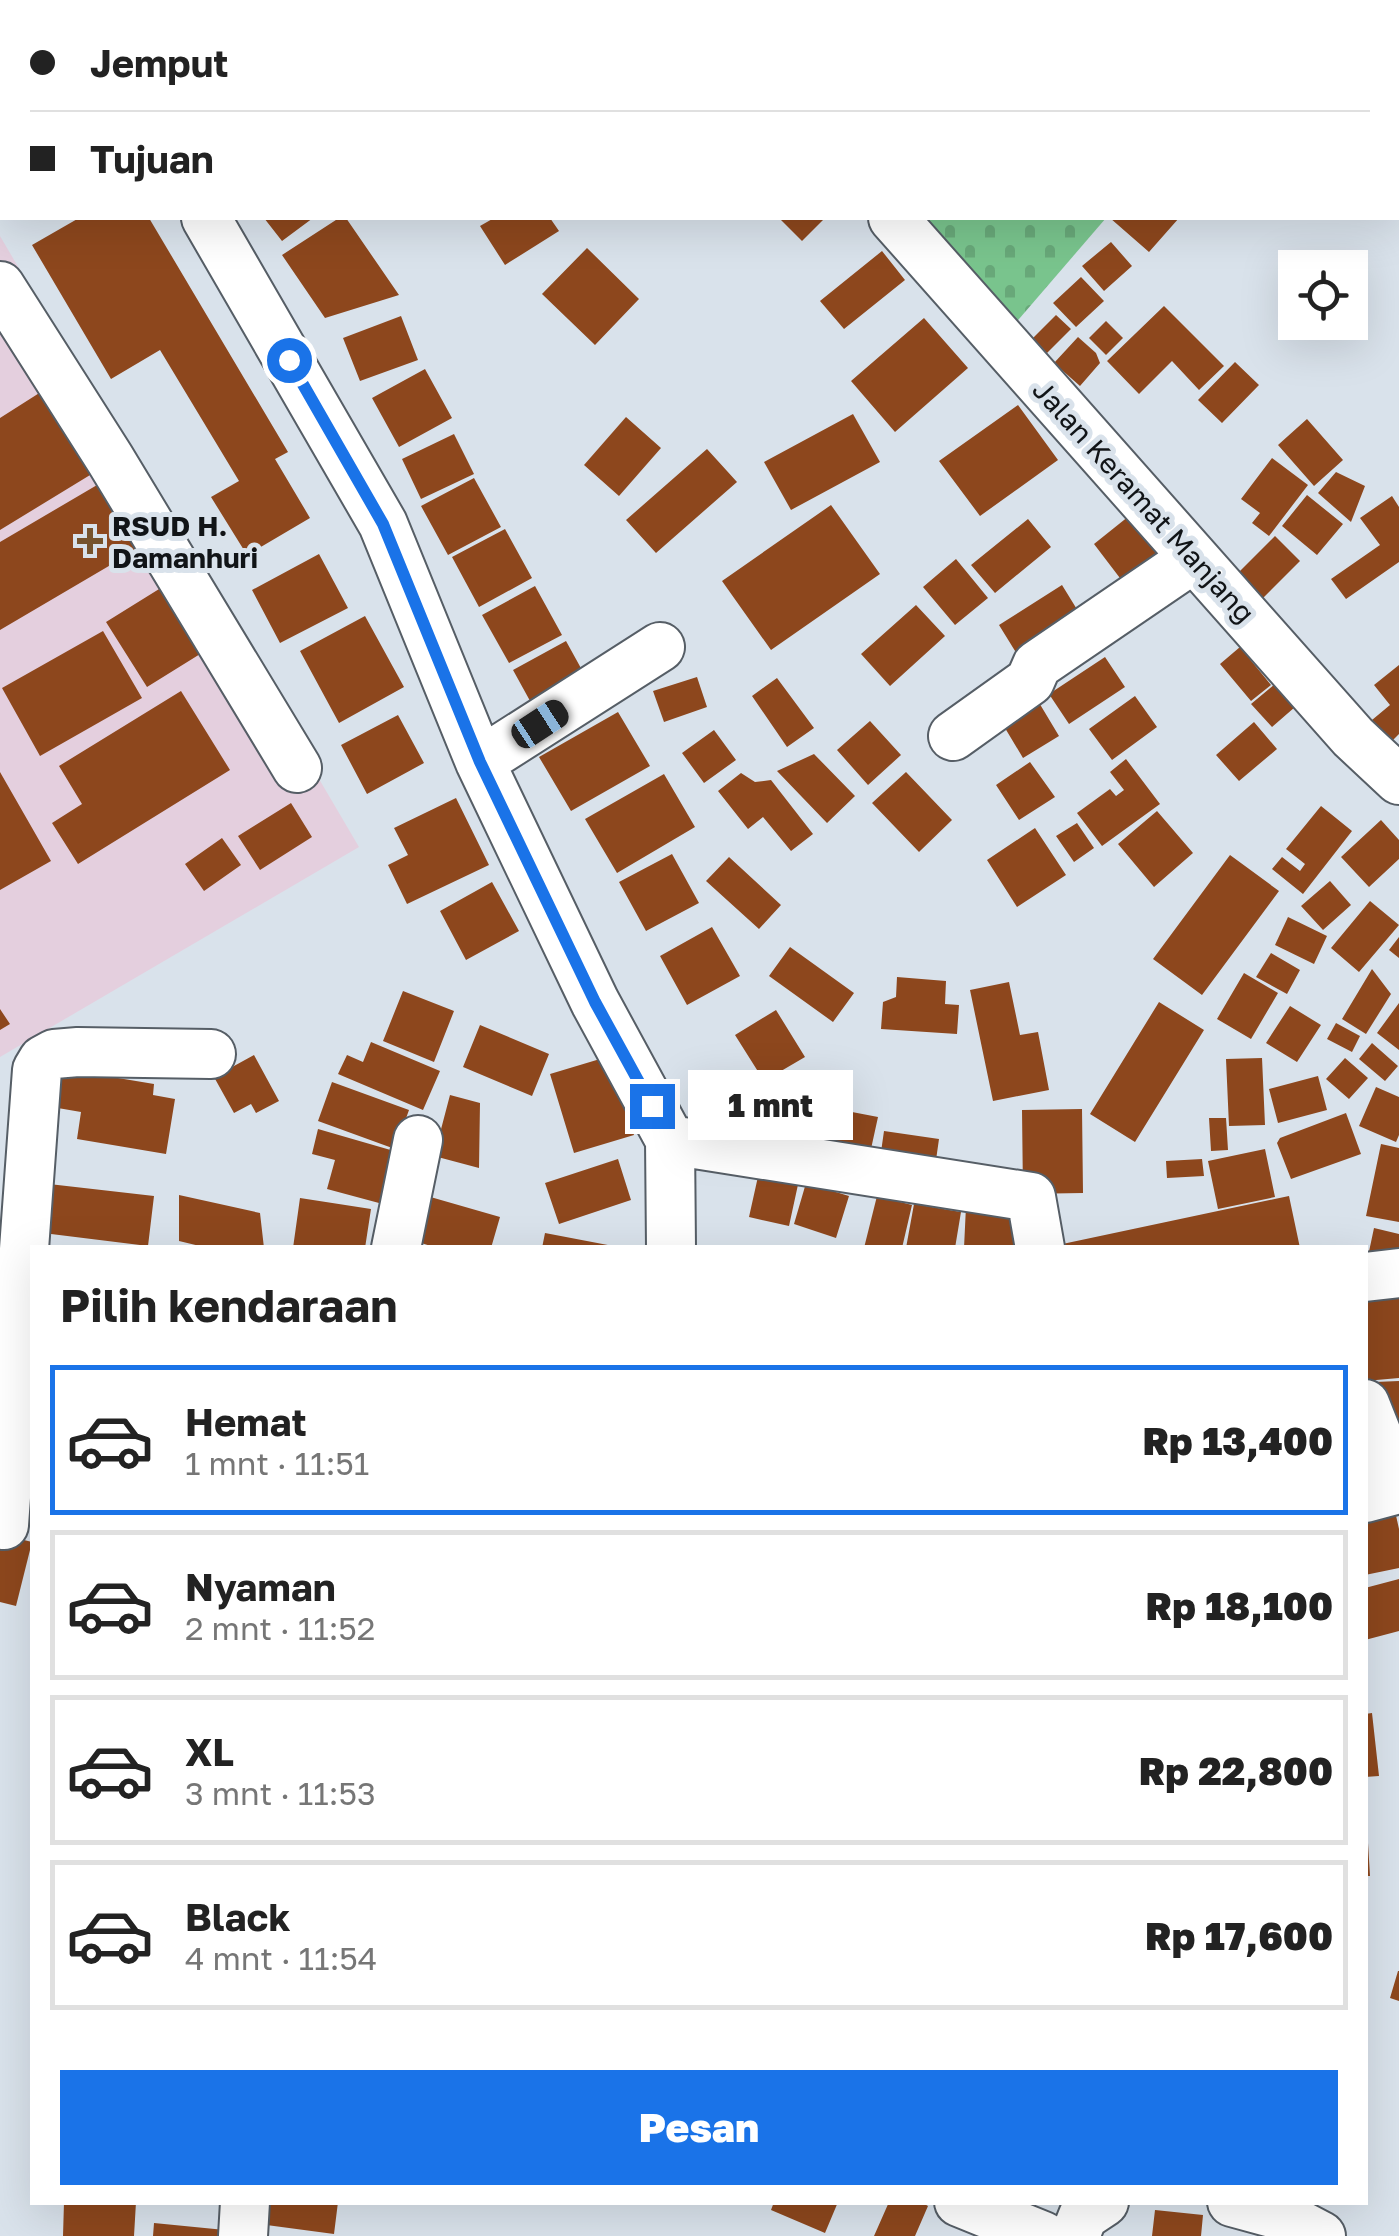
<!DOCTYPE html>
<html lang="id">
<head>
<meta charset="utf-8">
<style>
  :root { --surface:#fff; --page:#f6f6f6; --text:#222; --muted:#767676; --line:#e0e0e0; --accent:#1a73e8 }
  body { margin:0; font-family:"Golos Text",sans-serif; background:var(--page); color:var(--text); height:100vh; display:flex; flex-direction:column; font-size:38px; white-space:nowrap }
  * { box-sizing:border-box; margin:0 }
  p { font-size:32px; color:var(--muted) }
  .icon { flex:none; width:55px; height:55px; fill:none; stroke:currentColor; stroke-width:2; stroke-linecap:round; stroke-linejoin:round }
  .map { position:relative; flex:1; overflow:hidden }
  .side { position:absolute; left:30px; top:1245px; width:1338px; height:960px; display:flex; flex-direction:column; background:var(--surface); border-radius:0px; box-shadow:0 10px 40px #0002 }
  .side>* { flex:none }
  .guide { position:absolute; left:0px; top:0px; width:1400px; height:220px; box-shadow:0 10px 40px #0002; display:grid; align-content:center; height:220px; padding:0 30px; background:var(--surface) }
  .fabs { position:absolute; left:1278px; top:250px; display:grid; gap:20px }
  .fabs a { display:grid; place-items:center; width:90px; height:90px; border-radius:0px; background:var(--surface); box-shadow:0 10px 40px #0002; font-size:50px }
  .end { position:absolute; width:45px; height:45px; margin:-22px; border:12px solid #1a73e8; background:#fff; box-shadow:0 0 0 5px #fff }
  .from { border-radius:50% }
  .bubble { position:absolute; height:70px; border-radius:0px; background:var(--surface); box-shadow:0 10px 40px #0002; font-size:32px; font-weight:800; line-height:70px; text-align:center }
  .car { position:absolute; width:30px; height:60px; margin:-30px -15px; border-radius:12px; box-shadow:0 0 8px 2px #0007; background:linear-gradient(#222 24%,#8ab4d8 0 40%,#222 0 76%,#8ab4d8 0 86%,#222 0) }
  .guide b { display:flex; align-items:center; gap:35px; height:95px; font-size:38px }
  .guide b+b { border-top:2px solid var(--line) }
  .guide i { width:25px; height:25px; background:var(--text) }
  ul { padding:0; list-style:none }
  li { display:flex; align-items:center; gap:30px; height:150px; margin:0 20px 15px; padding:0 10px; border:5px solid var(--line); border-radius:0px }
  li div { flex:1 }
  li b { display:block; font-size:38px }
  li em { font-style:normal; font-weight:800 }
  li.selected { border-color:var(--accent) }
  li>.icon { width:90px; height:90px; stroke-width:1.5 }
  h2 { padding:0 30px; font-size:45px; line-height:120px }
  .action { display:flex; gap:20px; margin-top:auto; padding:20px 30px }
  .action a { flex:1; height:115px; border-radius:0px; background:var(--accent); color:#fff; font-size:40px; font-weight:800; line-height:115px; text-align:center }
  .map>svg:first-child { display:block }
  .medical { fill:#e4cfde }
  .cemetery { fill:url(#cemetery-stones) }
  .building { fill:#8d471d }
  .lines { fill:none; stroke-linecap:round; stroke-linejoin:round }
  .minor-casing { stroke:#565e66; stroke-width:52 }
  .major-casing { stroke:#3695a6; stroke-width:60 }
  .minor { stroke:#fff; stroke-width:48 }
  .major { stroke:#92e9f8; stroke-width:55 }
  .route { stroke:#1a73e8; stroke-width:12 }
  .poi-dot { fill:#76532c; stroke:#d9e2eb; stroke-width:4 }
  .labels { text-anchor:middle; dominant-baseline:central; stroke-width:10; stroke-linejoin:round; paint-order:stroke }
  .street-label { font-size:28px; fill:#111417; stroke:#d9e2eb }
  .poi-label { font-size:28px; font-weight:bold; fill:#111417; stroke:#d9e2eb; text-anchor:start }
</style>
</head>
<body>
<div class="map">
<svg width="1399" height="2236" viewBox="0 0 1399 2236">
  <defs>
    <pattern id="cemetery-stones" width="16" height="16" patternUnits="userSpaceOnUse" patternTransform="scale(2.5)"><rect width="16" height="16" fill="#79c48d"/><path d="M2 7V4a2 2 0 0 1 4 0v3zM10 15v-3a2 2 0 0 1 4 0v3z" fill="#68a879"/></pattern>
  </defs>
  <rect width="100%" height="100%" fill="#d9e2eb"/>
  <path class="medical" d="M0,236L359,847L0,1057Z"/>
  <path class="cemetery" d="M918,218H1106L1013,326Z"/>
  <path class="building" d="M79,218H149L288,452L275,459L310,518L247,555L211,497L239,481L160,350L111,379L32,245Z
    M264,218H313L282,241Z
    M339,218H346L399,295L325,318L282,255Z
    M494,218H550L559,231L505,265L480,226Z
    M783,218H825L802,241L781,220Z
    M1110,218H1179L1149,252Z
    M1111,242L1132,266L1104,291L1082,266Z
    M587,248L639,299L595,345L542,294Z
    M882,251L905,280L844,329L820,301Z
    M1081,277L1104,301L1076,327L1053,303Z
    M1164,306L1224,366L1199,390L1172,361L1139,394L1107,361Z
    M1056,315L1071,329L1047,353L1033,338Z
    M401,316L418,360L360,381L343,338Z
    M924,318L968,368L895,432L851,381Z
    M1106,321L1123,338L1106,355L1089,338Z
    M1078,337L1096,353L1100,363L1080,386L1054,363Z
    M1235,362L1259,385L1222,423L1198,400Z
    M425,369L452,418L399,447L372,398Z
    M44,390L95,472L0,530V418Z
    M1018,405L1058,460L980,516L939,461Z
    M853,414L880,462L791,510L764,462Z
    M626,417L661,448L619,496L584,465Z
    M1307,419L1343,460L1314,486L1278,445Z
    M454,434L474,474L421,499L402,459Z
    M707,449L737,482L656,553L626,520Z
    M1272,458L1308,485L1269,536L1252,523L1260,513L1241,499Z
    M1336,472L1365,486L1351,522L1318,493Z
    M109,478L148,543L0,630V542Z
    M474,478L501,527L448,555L421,506Z
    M1307,495L1343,524L1317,555L1282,526Z
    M1392,496L1399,507V562L1346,599L1331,579L1380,545L1360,518Z
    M831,505L880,574L771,650L722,581Z
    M1129,516L1162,559L1126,586L1094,544Z
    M1028,519L1051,547L995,593L971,565Z
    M505,529L532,578L479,607L452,557Z
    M1275,536L1300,561L1263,598L1238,573Z
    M319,554L348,608L280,643L252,590Z
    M956,559L988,598L955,625L923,587Z
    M172,581L213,646L147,687L106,622Z
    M1062,585L1086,624L1020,659L999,625Z
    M535,586L562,635L509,663L482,615Z
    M916,605L945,636L890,686L861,654Z
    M365,616L404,687L339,723L300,651Z
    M103,631L142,698L40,756L2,688Z
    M566,641L593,690L540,719L513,670Z
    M1240,647L1271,685L1251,701L1220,664Z
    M1105,657L1125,687L1069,724L1049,694Z
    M1399,665V734L1391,742L1372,720L1390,705L1374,685Z
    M697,677L707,707L664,722L653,691Z
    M777,678L814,728L787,747L752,696Z
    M1275,684L1295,707L1272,727L1251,704Z
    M181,691L230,770L78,864L52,823L82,804L59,766Z
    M1035,696L1059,736L1023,758L999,718Z
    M1135,696L1157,727L1112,760L1089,729Z
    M618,712L650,766L571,811L539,757Z
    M398,715L424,763L367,794L341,745Z
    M870,721L901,755L868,785L837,750Z
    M1254,722L1277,749L1239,781L1216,755Z
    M714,730L736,760L704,783L682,753Z
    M814,754L855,796L827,823L777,771Z
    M1126,759L1160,804L1102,846L1077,813L1110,789L1116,796L1124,790L1110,772Z
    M1030,762L1055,797L1019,820L996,785Z
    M0,772L51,861L0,890Z
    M906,772L952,820L919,852L872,803Z
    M741,773L755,782L771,780L813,834L791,851L763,817L748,829L718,791Z
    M664,774L695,827L617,873L585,819Z
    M456,798L489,865L407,904L388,865L408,855L394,828Z
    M291,803L312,837L260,870L238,836Z
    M1321,806L1352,831L1303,894L1272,869L1282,857L1300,871L1305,864L1286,849Z
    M1157,811L1193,853L1154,887L1118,844Z
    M1381,820L1399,840V859L1369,887L1341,857Z
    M1077,823L1094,848L1074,862L1056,836Z
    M1035,828L1066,875L1017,907L987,860Z
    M222,838L241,865L204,891L185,864Z
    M672,854L699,903L646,931L619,882Z
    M1230,855L1279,891L1202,995L1153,959Z
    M729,857L781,905L759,929L706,881Z
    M1330,881L1351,905L1323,930L1301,906Z
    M492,882L519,931L466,960L440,911Z
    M1370,901L1399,925L1359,972L1331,948Z
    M1288,917L1327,936L1314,964L1275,945Z
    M712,927L740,976L687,1005L660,956Z
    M1399,937V958L1389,950Z
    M790,947L854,993L833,1022L769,976Z
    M1271,953L1300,970L1287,994L1256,977Z
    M1372,969L1391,994L1366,1034L1342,1019Z
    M1244,973L1278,993L1251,1039L1217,1019Z
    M897,977L946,981L945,1004L959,1005L957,1034L881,1029L883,1002L896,997Z
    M1009,982L1020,1035L1038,1032L1049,1090L993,1101L970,990Z
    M403,991L454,1011L434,1062L383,1041Z
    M1159,1002L1204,1030L1135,1142L1090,1114Z
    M1399,1003V1050L1377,1033Z
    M1290,1006L1321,1025L1297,1062L1266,1043Z
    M0,1009L10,1024L0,1030Z
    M776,1010L805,1057L764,1081L735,1035Z
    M1336,1023L1360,1036L1352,1052L1327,1039Z
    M480,1025L549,1054L532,1096L463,1067Z
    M371,1042L440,1071L423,1110L338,1074L347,1055L363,1062Z
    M1372,1043L1398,1066L1385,1081L1359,1059Z
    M254,1055L279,1101L256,1113L251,1104L234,1113L214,1077Z
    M610,1056L634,1135L574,1153L550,1074Z
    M1262,1058L1265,1125L1229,1126L1226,1059Z
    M1345,1058L1368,1078L1349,1099L1326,1079Z
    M58,1068L154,1084L153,1095L175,1099L166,1154L77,1139L81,1112L52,1107Z
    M1318,1076L1327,1110L1278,1123L1269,1089Z
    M332,1082L409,1110L395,1149L318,1121Z
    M1376,1087L1399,1097V1135L1396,1142L1359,1126Z
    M450,1095L480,1103L479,1168L434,1156Z
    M765,1109L849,1127L852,1112L878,1117L862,1190L753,1166Z
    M1082,1109L1083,1193L1023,1194L1022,1110Z
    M1346,1113L1361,1154L1291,1179L1277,1143L1280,1138Z
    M1209,1118H1226L1228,1150L1211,1151Z
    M318,1129L394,1151L379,1203L327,1189L335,1160L312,1154Z
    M884,1131L939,1139L933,1181L878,1173Z
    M1381,1144L1399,1148V1222L1366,1216Z
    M1265,1149L1275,1197L1218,1209L1208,1161Z
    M618,1159L631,1200L559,1224L545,1183Z
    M1202,1159L1204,1176L1167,1178L1166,1161Z
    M759,1172L799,1180L789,1226L749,1217Z
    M806,1183L849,1196L836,1238L794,1224Z
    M49,1184L154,1196L148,1246L43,1233Z
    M179,1195L260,1213L264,1248H208L179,1241Z
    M427,1196L500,1217L491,1248H437L415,1241Z
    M877,1196L912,1205L902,1248H864Z
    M1289,1196L1300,1248H1053V1246Z
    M300,1198L371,1209L365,1248H293Z
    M914,1204L961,1212L955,1248H906Z
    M966,1206L1049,1211L1048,1248H964Z
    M1374,1228L1399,1234V1263L1367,1261Z
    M545,1233L613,1246V1248H542Z
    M1399,1294V1378L1365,1381V1297Z
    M1399,1381V1427H1377L1375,1382Z
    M1393,1502L1399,1529V1568L1365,1575V1508Z
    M0,1534L32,1542L16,1606L0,1602Z
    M1399,1579V1631L1365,1640V1588Z
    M1372,1713L1379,1776L1365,1777V1714Z
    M1365,1843H1368L1370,1876H1365Z
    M1398,1971H1399V2001L1390,1998Z
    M64,2202H136L134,2236H63Z
    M261,2202H338L334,2234L259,2224Z
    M774,2202H838L825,2233L771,2210Z
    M889,2202H921L928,2206L915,2236H874Z
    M1155,2210L1203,2215L1201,2236H1152Z
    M154,2223L235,2231L234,2236H153Z"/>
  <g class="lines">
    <defs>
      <path id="minor" d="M699,0L702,2
        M206,218L383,524L480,762L595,1002L670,1140L671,1248
        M893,218L1353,737L1399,780
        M0,286L110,459L297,768
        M953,736L1030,681L1037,665L1194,558
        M480,762L660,647
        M670,1140L1031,1197L1040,1248
        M396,1248L418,1140
        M1365,1277L1399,1273
        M1365,1404L1399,1489L1365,1498
        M4,1525L37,1070L43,1060L54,1054L78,1052L211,1054
        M959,2202L1043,2236
        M1232,2202L1283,2216L1321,2236
        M243,2236L245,2202
        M1075,2236L1083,2216L1104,2202"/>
      <path id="major" d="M145,2L149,0
        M0,90L2,89"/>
    </defs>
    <use href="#minor" class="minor-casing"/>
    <use href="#major" class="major-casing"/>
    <use href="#minor" class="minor"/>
    <use href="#major" class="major"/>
  </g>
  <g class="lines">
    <path class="route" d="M289,360L383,524L480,762L595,1002L652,1106"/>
  </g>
  <path class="poi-dot" d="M85 526h10v10h10v10h-10v10h-10v-10h-10v-10h10z"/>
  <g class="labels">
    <g class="street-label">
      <text transform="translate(1144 501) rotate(48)">Jalan Keramat Manjang</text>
    </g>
    <g class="poi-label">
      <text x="112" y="525">RSUD H.<tspan x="112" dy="32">Damanhuri</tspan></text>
    </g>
  </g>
</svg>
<div class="fabs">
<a><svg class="icon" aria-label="locate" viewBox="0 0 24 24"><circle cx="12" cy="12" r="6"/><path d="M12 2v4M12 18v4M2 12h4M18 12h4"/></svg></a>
</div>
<i class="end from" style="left:289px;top:360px"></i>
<i class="end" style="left:652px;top:1106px"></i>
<div class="bubble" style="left:688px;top:1070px;width:165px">1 mnt</div>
<i class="car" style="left:540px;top:724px;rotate:57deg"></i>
<div class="guide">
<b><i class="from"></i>Jemput</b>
<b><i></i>Tujuan</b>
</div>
<section class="side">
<h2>Pilih kendaraan</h2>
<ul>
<li class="selected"><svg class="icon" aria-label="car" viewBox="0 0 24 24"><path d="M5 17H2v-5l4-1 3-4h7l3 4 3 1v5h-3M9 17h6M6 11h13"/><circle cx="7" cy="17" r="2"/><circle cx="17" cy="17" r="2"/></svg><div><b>Hemat</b><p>1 mnt · 11:51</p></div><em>Rp 13,400</em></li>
<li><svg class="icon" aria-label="car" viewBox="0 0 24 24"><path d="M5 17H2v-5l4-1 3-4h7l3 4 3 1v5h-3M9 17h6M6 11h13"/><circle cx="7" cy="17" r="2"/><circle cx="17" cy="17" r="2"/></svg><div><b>Nyaman</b><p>2 mnt · 11:52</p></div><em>Rp 18,100</em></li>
<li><svg class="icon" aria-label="car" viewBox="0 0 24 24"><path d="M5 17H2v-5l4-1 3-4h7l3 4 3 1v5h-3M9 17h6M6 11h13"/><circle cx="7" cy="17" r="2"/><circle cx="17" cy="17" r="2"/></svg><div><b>XL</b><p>3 mnt · 11:53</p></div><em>Rp 22,800</em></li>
<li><svg class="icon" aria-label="car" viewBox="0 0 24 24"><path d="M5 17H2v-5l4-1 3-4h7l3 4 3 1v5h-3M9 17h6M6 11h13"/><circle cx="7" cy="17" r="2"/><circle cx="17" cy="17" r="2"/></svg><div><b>Black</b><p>4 mnt · 11:54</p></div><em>Rp 17,600</em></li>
</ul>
<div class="action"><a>Pesan</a></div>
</section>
</div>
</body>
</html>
